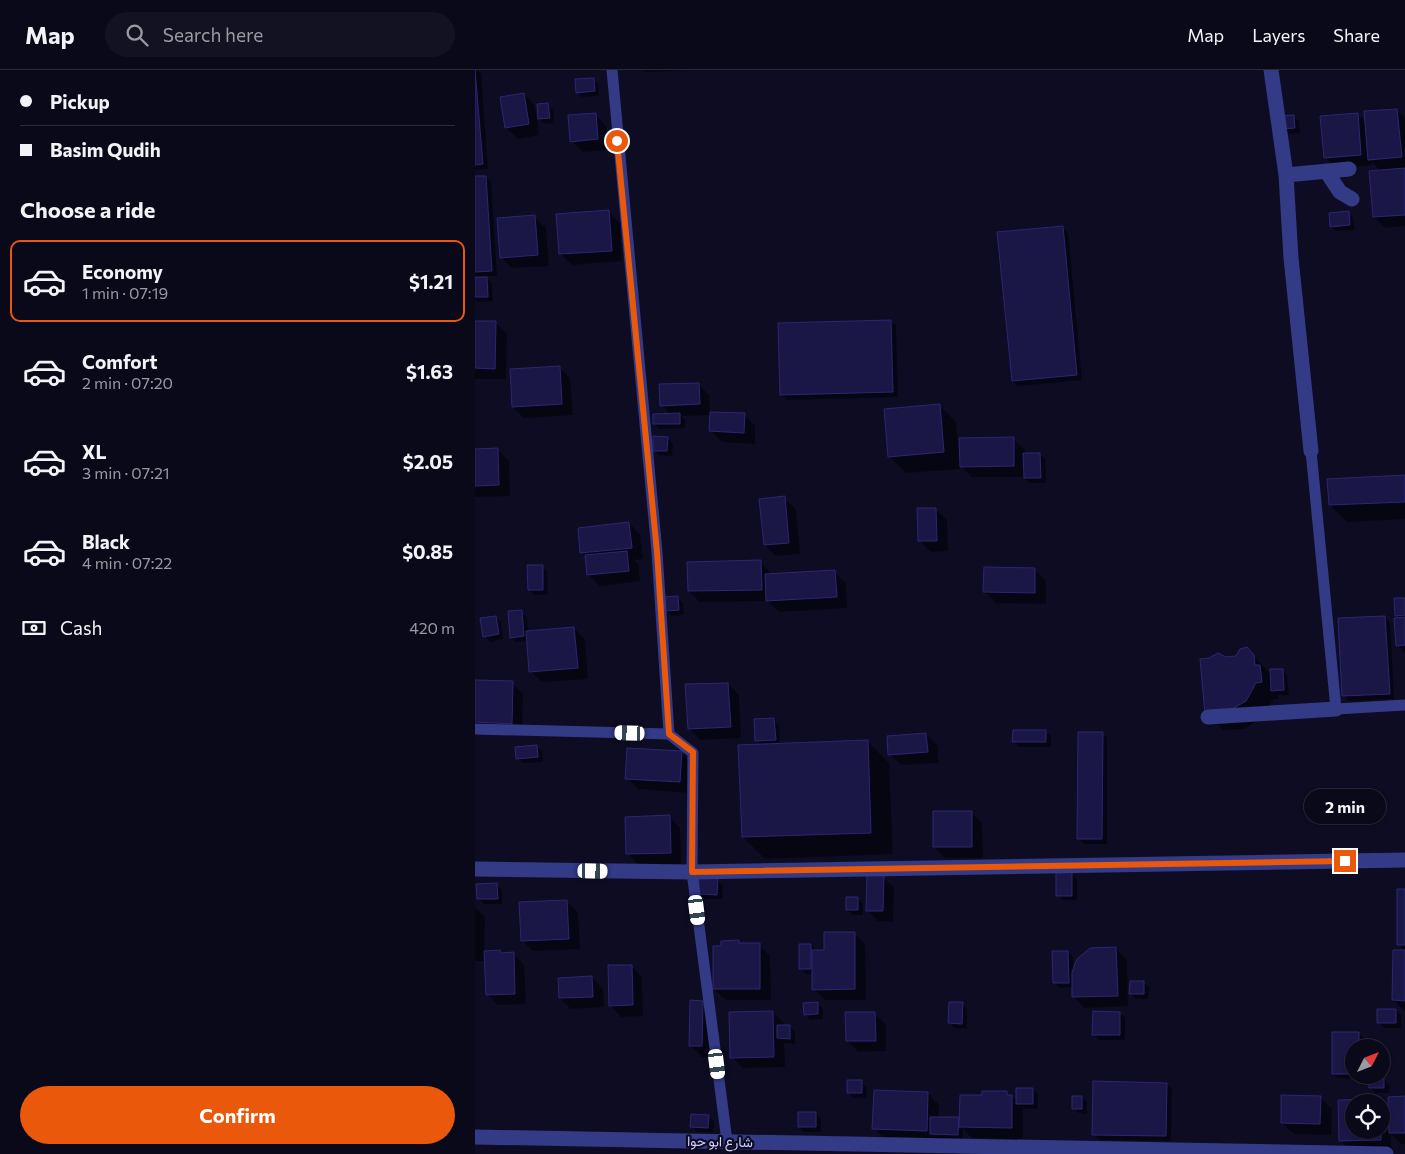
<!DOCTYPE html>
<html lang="en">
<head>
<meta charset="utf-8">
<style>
  :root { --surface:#0a091a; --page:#131223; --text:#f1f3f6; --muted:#999aa2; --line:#2a2a39; --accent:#ea580c }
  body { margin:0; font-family:Commissioner,Vazirmatn,sans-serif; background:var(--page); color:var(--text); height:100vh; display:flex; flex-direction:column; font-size:19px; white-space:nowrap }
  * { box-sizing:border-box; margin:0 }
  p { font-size:16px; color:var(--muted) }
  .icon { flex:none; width:28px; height:28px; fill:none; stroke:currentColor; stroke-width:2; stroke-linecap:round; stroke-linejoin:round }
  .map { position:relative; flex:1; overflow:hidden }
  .drawer { display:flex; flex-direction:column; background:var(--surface); width:475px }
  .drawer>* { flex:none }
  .hud { display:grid; align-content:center; height:110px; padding:0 20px; background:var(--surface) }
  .needle { width:32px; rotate:48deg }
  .controls { position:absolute; left:870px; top:969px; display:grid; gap:10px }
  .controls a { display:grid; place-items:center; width:45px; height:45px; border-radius:50%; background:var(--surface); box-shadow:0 1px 4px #0004,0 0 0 1px var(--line); font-size:25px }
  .end { position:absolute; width:22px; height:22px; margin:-11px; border:6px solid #ea580c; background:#fff; box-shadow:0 0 0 2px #fff }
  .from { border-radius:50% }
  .bubble { position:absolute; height:35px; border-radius:18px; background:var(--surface); box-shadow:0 1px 4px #0004,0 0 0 1px var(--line); font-size:16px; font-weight:700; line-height:35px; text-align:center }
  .car { position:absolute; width:15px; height:30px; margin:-15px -8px; border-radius:6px; box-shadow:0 0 4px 1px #0007; background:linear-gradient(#fff 24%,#345 0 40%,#fff 0 76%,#345 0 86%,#fff 0) }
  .hud b { display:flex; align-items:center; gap:18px; height:48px; font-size:19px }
  .hud b+b { border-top:1px solid var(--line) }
  .hud i { width:12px; height:12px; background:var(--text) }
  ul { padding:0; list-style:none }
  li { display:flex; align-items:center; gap:15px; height:82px; margin:0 10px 8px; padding:0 10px; border:2px solid transparent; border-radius:10px }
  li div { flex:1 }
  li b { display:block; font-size:19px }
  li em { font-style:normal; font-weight:700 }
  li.selected { border-color:var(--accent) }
  li>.icon { width:45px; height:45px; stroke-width:1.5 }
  h2 { padding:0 20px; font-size:22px; line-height:60px }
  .pay { display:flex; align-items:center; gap:12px; height:55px; padding:0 20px; font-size:19px }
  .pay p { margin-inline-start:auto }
  .action { display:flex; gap:10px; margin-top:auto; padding:10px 20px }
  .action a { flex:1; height:58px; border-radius:30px; background:var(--accent); color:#fff; font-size:20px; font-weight:700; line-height:58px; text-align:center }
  header { display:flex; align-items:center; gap:30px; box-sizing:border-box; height:70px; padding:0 25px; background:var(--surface); border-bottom:1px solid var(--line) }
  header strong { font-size:24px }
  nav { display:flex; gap:28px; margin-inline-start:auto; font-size:18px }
  .search { width:350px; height:45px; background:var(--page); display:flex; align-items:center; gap:12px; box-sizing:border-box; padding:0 18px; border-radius:28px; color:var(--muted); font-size:19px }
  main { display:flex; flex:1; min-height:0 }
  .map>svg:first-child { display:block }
  .shadow { fill:#0007; fill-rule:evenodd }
  .building { fill:#1a1646; stroke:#2c2674 }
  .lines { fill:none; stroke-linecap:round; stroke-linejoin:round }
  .lane { stroke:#333a86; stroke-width:11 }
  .street { stroke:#333a86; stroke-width:15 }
  .route { stroke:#ea580c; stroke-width:6 }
  .labels { text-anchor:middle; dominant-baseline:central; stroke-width:4.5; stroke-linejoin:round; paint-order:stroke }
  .street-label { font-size:14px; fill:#ceceff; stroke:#0d0c23 }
</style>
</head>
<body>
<header>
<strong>Map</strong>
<div class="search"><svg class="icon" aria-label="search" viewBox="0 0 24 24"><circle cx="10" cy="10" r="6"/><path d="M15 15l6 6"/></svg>Search here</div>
<nav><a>Map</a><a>Layers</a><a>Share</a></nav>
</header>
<main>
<section class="drawer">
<div class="hud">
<b><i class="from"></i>Pickup</b>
<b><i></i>Basim Qudih</b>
</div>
<h2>Choose a ride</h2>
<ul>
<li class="selected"><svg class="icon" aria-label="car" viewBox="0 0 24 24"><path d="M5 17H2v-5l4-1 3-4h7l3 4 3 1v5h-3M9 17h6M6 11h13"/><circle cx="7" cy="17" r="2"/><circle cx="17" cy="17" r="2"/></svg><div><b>Economy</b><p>1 min · 07:19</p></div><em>$1.21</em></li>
<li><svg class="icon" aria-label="car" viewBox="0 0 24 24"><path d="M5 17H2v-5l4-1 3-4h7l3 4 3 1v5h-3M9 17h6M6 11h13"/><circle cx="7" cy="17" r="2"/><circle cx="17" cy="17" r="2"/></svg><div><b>Comfort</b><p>2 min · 07:20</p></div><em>$1.63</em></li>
<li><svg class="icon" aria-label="car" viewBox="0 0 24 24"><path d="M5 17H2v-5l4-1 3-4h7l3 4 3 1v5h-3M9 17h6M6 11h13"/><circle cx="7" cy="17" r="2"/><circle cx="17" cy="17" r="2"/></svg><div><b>XL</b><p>3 min · 07:21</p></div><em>$2.05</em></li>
<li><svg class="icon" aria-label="car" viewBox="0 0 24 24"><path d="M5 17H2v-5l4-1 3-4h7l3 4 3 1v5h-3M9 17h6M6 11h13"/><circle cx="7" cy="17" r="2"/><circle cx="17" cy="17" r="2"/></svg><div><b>Black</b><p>4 min · 07:22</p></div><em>$0.85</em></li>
</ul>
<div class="pay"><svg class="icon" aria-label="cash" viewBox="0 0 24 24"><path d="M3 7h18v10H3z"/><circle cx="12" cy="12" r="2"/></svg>Cash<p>420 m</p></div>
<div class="action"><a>Confirm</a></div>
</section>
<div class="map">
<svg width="930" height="1084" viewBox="0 0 930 1084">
  <rect width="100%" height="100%" fill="#0d0c23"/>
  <path class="shadow" d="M0,0L6,3L13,99L0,100Z
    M168,0H225L170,2Z
    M118,9L123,14L124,26L107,27L102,22Z
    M49,24L60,36L64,65L43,69L31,58Z
    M73,35L78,40L79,53L70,54L64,48Z
    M922,40L930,48V156L910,158L899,147L906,101L897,92V95L861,99L850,87L882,44L892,53Z
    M120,44L131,56L134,80L108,82L96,71Z
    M818,46L824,51L825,63L813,64L808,58Z
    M11,107L16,112L22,206H10L17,213L18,231L3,232L0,229V108Z
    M133,142L145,153L147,191L97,195L86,184Z
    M873,142L878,148L879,160L861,161L856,156Z
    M59,147L71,158L74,196L37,198L26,187Z
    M588,157L593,163L607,310L543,316L538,311Z
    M415,251L421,256L423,327L312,330L307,325Z
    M0,252H20L32,264L31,309H0Z
    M84,297L95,308L98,345L49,348L38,337Z
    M223,314L234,325L235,343L269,344L280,356V374L247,372L236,361V345L206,346L210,350V358L185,359L179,354L196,345L187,335Z
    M464,335L481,352L484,382L538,369L550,380V384H565L570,389L571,413H555L549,407H497L485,395V399L431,403L415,387Z
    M193,368L198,374L197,386L184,385L179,380Z
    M0,380H23L34,391L35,426L0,427Z
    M930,406V449L872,452L855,435Z
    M309,428L321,439L325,484L301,486L290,475Z
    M460,439L472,450L473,481L456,482L445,471Z
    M154,453L165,464L168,489L159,490L163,494L165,511L125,516L113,504L111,487L107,482Z
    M286,492L297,505L359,502L371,513L372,538L304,542L293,531L225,532L214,521Z
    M67,496L72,501L73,524L60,525L54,520Z
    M560,500L571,511V534L521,533L509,521Z
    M202,527L208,533L209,545L197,546L191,540Z
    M930,529V583L922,575L925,549L922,545Z
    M46,542L52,547L53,562L99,558L110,569L113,609L67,612L55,601L53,571L41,572L36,567Z
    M20,547L26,552L28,569L15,572L10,566Z
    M909,547L915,552L919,629L874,631L869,625Z
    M771,579L796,604L807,600L812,605L814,625H803V629H798L787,648L769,659L748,660L731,643L751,588L762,587Z
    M0,611L37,613L48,624L47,664L0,656Z
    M253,614L264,625L266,668L225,670L214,658Z
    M299,650L304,655L305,674L392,671L414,693L418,784L290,789L268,767L286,675L281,670Z
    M570,661L576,666V677H544L539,671Z
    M627,663L632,668V774H609L603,768Z
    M451,664L462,675L464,693L426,695L414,684Z
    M62,676L67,681L68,692L48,693L42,688Z
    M206,682L217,694L216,723L163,719L151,708Z
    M496,742L507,753L508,788H470L459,777Z
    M194,746L205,758L206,794L164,795L153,784Z
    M597,804L602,809V830H588L583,825Z
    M408,807L419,818L418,852L403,851L392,840Z
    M242,810L248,815L247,829H230L224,823Z
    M21,815L27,820V834H9L3,829Z
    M930,821V881L923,874Z
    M383,828L388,834V845H378L372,840Z
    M92,831L103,843L105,879L58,881L47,870Z
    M0,837L10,847L9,882L38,883L49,895L51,934L23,935L12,924L10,891H0Z
    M379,863L390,874L391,930H350L339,919V904H331L326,898L336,875L341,880L350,881Z
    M284,875L295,886L296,930H251L239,919Z
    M641,878L652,890L653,936L609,938L598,926V917L585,918L579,913L593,882L598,887V901Z
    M930,882V941L918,930Z
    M156,896L167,907L168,946L146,947L135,935Z
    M117,907L128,919L129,937L96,939L85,928Z
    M668,912L674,918L673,929H661L655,923Z
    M228,932L239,943L238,987H227L215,975Z
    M342,933L348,939V949L335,950L330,944Z
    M487,933L492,939V959L480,958L474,953Z
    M921,940L926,945V958H909L904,952Z
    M297,942L309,953V956H315L320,962V974L309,973L310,997L268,998L257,987Z
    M645,943L650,948V970H624L618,964Z
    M400,944L411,955V981L383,982L372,970Z
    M884,964L889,969V978H879V1005H888V1009L863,1008L858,1003Z
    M909,1009L914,1015V1023H900L895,1017Z
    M386,1011L391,1017L392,1028H378L373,1022Z
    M691,1014L697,1019L696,1071L624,1070L618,1064Z
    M558,1019L563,1024V1039H548V1069L497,1068L488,1059V1069H410L399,1058L453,1023L464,1035L463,1048H483L486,1051L508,1026L531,1022L543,1032Z
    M606,1027L612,1032V1044L604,1043L598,1038Z
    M845,1027L857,1039L856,1065L819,1064L807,1053Z
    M930,1028V1074H926L916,1064V1081H876L865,1070L864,1031L904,1030L915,1041ZM879,1032H906V1060H879Z
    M340,1043L346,1048V1062H329L324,1057Z
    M234,1046L239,1052L238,1062H222L216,1056Z"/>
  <path class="building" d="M0,0L8,94L0,95Z
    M119,8L120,21L101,23L100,9Z
    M49,23L54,54L30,58L25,27Z
    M73,33L75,48L63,49L62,34Z
    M922,39L927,87L893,90L889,41Z
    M121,43L123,69L95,72L93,45Z
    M883,43L886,85L849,88L845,46Z
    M819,45L820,58L806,59L805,46Z
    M930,98V145L898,147L894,101Z
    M0,106H11L17,201L0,202Z
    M134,140L137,181L84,184L81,144Z
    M874,141L875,155L855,157L854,143Z
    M60,145L63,185L25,188L22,148Z
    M588,156L602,305L537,311L522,162Z
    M0,207H12L13,227H0Z
    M416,250L418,322L305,325L303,253Z
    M0,251H21L20,299L0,298Z
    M85,296L87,334L37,337L35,299Z
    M224,313L225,334L185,336L184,314Z
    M465,334L469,382L413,387L409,339Z
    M235,342L270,343L269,363L234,361Z
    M205,343V354H178V344Z
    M178,366L193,367L192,381H178Z
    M539,367V396L485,397L484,368Z
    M23,378L24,415L0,416V379Z
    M548,383H565L566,408H549Z
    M930,405V432L854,435L852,409Z
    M310,426L314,473L289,475L284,429Z
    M442,438H461L462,471H443Z
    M154,452L157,478L105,483L103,458Z
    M152,481L154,501L112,505L110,485Z
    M286,490L287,520L213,521L212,492Z
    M52,495H68V520H53Z
    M509,497L560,498V523L508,522Z
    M360,500L362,527L291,531L290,504Z
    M203,526L204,540L190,541L189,527Z
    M919,528H930V545L920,546Z
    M47,540L49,566L35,568L33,541Z
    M21,546L24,564L8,567L5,548Z
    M910,546L915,624L867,626L863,548Z
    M930,547V575L921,576L919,548Z
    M99,557L103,598L54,602L51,561Z
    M772,577L779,585L780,595H785L787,612L781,613L771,631L752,642L730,644L725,589L734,588L743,583L751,587L761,586L765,579Z
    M795,599H808L809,620L796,621Z
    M0,610L38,611L37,654L0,652Z
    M253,613L256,657L213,659L210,614Z
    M299,648L301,670L280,671L279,649Z
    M538,660H571V672H537Z
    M603,662H628L627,769H602Z
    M451,663L453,682L413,685L412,666Z
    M393,670L396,763L267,767L263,675Z
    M62,675L63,687L41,689L40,677Z
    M152,678L207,681L205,712L150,709Z
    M458,741H497V777H458Z
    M195,745L196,783L151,784L150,747Z
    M597,802V826H581V803Z
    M392,805H409L408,841H391Z
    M224,808H243L242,825L223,824Z
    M22,813L23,829H2L1,814Z
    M922,819H930V875H922Z
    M371,827H383V840H371Z
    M92,830L94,869L46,871L44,832Z
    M349,862H380V919L337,920V880H349Z
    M264,870V873H285V919H238V876H246V871Z
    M324,874H336V899H324Z
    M641,877L643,926L597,927V902L602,889L615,878Z
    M25,880L26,883L39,882L40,924L11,925L9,881Z
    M918,880H930V931L917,930Z
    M577,881H593L594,913H578Z
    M133,895H157L158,935L134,936Z
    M117,906L118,927L84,928L83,908Z
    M655,911H669V924H654Z
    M215,930L228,931L227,976H214Z
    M343,932V944L329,945L328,933Z
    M474,932H488L487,954L473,953Z
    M902,939H921V953H902Z
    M298,941L299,987L255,988L254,942Z
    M618,941L645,942V965H617Z
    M370,942H400L401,971H371Z
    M302,955H315V969L302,968Z
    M857,962H884V978H879V1004H857Z
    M894,1008H909V1018H894Z
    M372,1010H387V1023H372Z
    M618,1011L692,1013L691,1066L617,1065Z
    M541,1018H558V1034H541Z
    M399,1020L453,1022L452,1061L397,1059Z
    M507,1021H532V1025H537V1058L484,1057L485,1025H507Z
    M806,1025L846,1026L845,1054L806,1053Z
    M597,1026H607V1039H597Z
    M930,1026V1063H914L913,1027Z
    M905,1029V1032H879V1060H906V1070L864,1071L863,1030Z
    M323,1042H341V1057H323Z
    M216,1044L234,1045L233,1058L215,1057Z
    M455,1047H484L483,1065L455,1064Z"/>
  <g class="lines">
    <path class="lane" d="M137,0L182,482L194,664L218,683L217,802L252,1071
      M836,381L861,639L930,635
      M0,659L194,664"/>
    <path class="street" d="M796,0L811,105L816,188L836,381
      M851,101L865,122L877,129
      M811,105L874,99
      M733,647L861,639
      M0,799L217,802L930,790
      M0,1067L911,1084"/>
  </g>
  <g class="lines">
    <path class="route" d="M142,71L182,482L194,664L218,682L217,802L870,791"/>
  </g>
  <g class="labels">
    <g class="street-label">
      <text transform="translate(245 1071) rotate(1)">شارع ابو حوا</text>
    </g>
  </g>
</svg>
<div class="controls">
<a><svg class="needle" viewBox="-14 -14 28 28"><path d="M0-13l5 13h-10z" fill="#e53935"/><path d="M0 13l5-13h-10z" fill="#999aa2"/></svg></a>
<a><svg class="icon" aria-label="locate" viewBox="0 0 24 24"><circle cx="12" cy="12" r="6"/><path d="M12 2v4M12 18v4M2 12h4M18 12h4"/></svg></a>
</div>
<i class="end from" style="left:142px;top:71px"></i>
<i class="end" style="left:870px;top:791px"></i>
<div class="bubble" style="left:829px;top:719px;width:82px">2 min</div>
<i class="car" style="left:155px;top:663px;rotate:272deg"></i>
<i class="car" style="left:118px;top:801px;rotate:91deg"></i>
<i class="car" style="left:222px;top:840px;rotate:173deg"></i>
<i class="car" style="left:242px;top:994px;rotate:173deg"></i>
</div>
</main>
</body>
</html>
